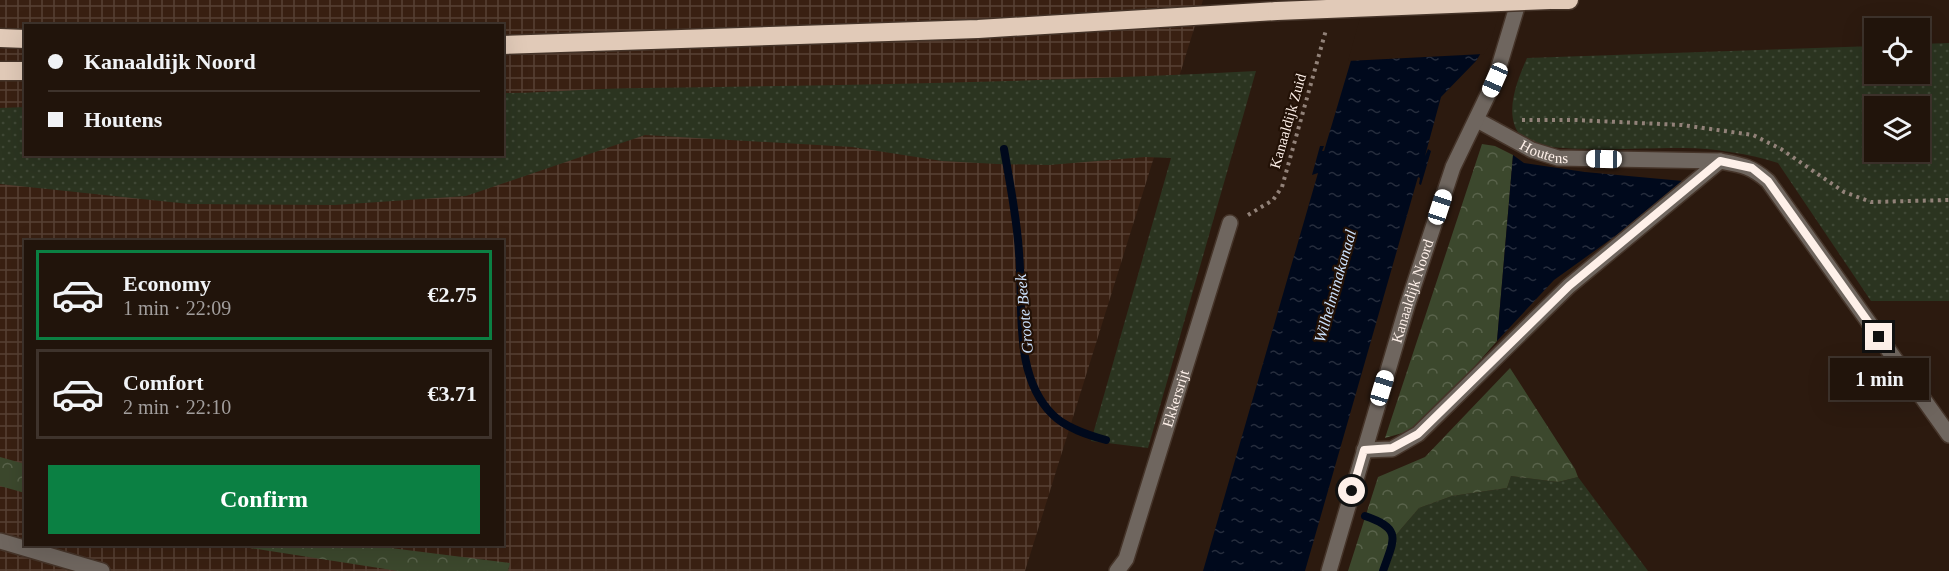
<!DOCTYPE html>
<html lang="en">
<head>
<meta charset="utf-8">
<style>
  :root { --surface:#21140b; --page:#2d2119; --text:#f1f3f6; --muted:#a29e9d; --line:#3e332c; --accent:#0b8043 }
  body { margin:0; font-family:Georgia,serif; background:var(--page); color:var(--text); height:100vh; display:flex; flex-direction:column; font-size:22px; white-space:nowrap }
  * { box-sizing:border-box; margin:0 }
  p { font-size:20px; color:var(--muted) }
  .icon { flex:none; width:33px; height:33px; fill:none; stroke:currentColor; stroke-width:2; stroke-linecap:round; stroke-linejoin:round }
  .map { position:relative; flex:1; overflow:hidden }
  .drawer { position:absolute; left:24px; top:240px; width:480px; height:306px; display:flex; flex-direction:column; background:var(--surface); border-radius:0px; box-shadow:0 6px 24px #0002,0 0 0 2px var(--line) }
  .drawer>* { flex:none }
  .top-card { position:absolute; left:24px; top:24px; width:480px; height:132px; border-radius:0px; box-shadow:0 6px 24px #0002,0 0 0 2px var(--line); display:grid; align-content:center; height:132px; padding:0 24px; background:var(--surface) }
  .buttons { position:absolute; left:1864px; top:18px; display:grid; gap:12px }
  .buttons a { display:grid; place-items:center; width:66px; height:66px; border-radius:0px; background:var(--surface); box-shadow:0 6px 24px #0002,0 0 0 2px var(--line); font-size:30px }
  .end { position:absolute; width:27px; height:27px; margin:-14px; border:8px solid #fef0e9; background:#111; box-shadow:0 0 0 3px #111 }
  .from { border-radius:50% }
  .bubble { position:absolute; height:42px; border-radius:0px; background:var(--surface); box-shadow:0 6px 24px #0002,0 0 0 2px var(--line); font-size:20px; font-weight:600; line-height:42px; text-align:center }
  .car { position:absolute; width:18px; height:36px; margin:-18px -9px; border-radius:8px; box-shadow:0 0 4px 2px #0007; background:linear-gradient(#fff 24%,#345 0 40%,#fff 0 76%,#345 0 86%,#fff 0) }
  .top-card b { display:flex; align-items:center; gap:21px; height:57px; font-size:22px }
  .top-card b+b { border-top:2px solid var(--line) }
  .top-card i { width:15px; height:15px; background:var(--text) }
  ul { padding:10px 0 0; list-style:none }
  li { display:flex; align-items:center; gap:18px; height:90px; margin:0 12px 9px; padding:0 12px; border:3px solid var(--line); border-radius:0px }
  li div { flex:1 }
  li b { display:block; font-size:22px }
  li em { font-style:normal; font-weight:600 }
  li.active { border-color:var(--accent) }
  li>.icon { width:54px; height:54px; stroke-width:1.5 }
  .button { display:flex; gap:12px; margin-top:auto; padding:12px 24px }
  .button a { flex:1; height:69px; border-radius:0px; background:var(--accent); color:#fff; font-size:24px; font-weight:600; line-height:69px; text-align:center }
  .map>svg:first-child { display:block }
  .industrial { fill:url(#industrial-grid); fill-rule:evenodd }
  .grass { fill:url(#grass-dots); fill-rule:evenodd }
  .forest { fill:url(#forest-crowns) }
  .water { fill:url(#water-ripples) }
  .pier { fill:#2c1a0f }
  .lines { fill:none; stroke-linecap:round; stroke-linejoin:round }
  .stream { stroke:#00091c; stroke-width:8 }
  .minor-casing { stroke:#453429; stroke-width:18 }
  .motorway-casing { stroke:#453429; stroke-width:21 }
  .path { stroke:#928279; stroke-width:4; stroke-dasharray:3 4.5; stroke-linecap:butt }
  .minor { stroke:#6f665f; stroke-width:15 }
  .motorway { stroke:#e1cab8; stroke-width:18 }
  .motorway-bridge-casing { stroke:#453429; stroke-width:21; stroke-linecap:butt }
  .motorway-bridge { stroke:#e1cab8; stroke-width:18 }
  .route { stroke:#fef0e9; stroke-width:8 }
  .labels { text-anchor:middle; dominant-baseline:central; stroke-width:4.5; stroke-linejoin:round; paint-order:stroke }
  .street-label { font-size:15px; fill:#fef0e9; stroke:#221106 }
  .water-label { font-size:16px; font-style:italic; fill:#cce2fe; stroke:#221106 }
</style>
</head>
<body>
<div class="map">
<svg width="1949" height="571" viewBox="0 0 1949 571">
  <defs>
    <pattern id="industrial-grid" width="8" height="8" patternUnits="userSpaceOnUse" patternTransform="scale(1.5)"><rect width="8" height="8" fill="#392012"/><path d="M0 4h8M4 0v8" fill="none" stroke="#574134"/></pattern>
    <pattern id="grass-dots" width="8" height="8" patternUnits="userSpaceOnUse" patternTransform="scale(1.5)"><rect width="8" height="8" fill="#2b3420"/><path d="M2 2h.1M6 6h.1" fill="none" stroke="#404836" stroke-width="1.8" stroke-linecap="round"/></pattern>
    <pattern id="forest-crowns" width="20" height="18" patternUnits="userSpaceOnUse" patternTransform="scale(1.5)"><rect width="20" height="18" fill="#3c482d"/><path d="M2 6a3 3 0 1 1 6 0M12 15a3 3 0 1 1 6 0" fill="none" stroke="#59634b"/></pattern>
    <pattern id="water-ripples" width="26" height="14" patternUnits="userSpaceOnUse" patternTransform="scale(1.5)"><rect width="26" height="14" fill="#00091c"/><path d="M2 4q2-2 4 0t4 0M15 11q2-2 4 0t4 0" fill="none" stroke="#262d3d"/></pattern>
  </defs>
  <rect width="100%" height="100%" fill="#2c1a0f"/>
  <path class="industrial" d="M0,0H1203L1025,571H0ZM26,26H502V154H26ZM26,242H502V544H26Z"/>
  <path class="grass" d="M1949,43V301H1871L1778,163C1750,154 1713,148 1683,148C1653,147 1542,155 1524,139C1501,119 1517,81 1527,58L1875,46V74H1920V44ZM1875,106H1920V152H1875Z
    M1256,71L1148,448L1091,441L1171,158L1145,157L1049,165L997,164L942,161L852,147L645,135L466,196L335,205L189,204L0,184V108L25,107L26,154H502L503,93C549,93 596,88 643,88C848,85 1052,82 1256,71Z
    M1511,476L1558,482L1578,477L1648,571H1383L1395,536L1419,508L1452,496L1507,488Z"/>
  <path class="forest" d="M1482,144L1495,146L1513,155L1497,341L1431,416L1406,432L1385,438Z
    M1510,368L1575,469L1578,477L1558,482L1511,476L1507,488L1452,496L1419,508L1395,536L1383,571H1348L1378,477L1425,457Z
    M0,457L25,464V493L0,486Z
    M231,545H367L510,563L508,571H398Z"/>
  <path class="water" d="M1369,0L1487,43L1476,61L1441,97L1425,156L1428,149L1431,151L1421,185L1419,184L1420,178L1418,177L1305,571H1203L1318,173L1312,175L1320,146H1324L1322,151H1324Z
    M1513,155L1524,163L1585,172L1683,181L1650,211L1554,280L1497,341Z"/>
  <path class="pier" d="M1365,0H1503L1490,44L1484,54L1348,61Z"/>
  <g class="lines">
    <path class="stream" d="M1004,149C1010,184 1017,218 1019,253C1024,304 1012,375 1053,415C1066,428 1088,435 1106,440
      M1365,516C1403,529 1394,539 1383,571"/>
    <defs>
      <g id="minor">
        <path id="s1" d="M1477,120L1532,150L1558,158L1720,161C1742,165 1751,166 1768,181L1949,435"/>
        <path d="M1364,450L1392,449L1418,434L1569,286L1720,161"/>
        <path d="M0,541L102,571"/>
        <path id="s2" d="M1117,571L1126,559L1230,223"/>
        <path id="s3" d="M1329,571L1407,306L1453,167L1495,80L1519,0"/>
      </g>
      <path id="motorway" d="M1550,0H1569
        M0,38L26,39
        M502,45L978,29L1277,11
        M0,71H26"/>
    </defs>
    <use href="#minor" class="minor-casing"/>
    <use href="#motorway" class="motorway-casing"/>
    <path class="path" d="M1522,120H1575L1682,125L1753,135L1781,149L1844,192L1871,202L1949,200
      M1248,215L1273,200L1282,187L1326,30"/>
    <use href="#minor" class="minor"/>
    <use href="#motorway" class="motorway"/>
    <defs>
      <path id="motorway-bridge" d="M1277,11L1550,0"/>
    </defs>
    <use href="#motorway-bridge" class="motorway-bridge-casing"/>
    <use href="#motorway-bridge" class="motorway-bridge"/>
  </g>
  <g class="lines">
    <path class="route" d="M1352,491L1364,450L1392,448L1418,434L1569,286L1720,161L1752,168L1768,181L1879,337"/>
  </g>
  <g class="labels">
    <g class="street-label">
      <text transform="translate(1288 121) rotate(-74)">Kanaaldijk Zuid</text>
      <text stroke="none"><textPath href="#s1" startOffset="75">Houtens</textPath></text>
      <text stroke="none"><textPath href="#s3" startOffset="292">Kanaaldijk Noord</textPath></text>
      <text stroke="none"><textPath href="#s2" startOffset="183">Ekkersrijt</textPath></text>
    </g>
    <g class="water-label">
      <text transform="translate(1335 286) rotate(-74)">Wilhelminakanaal</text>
      <text transform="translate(1024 314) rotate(-95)">Groote Beek</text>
    </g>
  </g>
</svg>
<div class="buttons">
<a><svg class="icon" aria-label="locate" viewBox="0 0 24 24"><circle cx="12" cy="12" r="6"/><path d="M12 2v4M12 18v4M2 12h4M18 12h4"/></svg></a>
<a><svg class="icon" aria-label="layers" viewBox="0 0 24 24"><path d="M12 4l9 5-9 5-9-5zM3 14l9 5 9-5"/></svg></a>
</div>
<i class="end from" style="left:1352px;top:491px"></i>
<i class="end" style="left:1879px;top:337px"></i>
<div class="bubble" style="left:1830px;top:358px;width:99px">1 min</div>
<i class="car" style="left:1495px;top:80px;rotate:204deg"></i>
<i class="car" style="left:1604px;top:159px;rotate:271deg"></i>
<i class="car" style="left:1440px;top:207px;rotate:18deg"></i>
<i class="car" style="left:1382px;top:388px;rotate:17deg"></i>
<div class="top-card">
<b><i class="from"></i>Kanaaldijk Noord</b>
<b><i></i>Houtens</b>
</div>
<section class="drawer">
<ul>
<li class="active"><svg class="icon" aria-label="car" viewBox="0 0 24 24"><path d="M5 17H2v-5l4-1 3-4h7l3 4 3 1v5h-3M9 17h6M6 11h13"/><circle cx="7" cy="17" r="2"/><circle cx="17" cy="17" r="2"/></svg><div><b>Economy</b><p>1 min · 22:09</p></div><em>€2.75</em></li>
<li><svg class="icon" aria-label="car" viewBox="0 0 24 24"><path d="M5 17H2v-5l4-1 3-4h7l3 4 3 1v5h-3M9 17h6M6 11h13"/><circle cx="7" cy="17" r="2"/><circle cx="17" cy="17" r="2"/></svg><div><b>Comfort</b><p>2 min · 22:10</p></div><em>€3.71</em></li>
</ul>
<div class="button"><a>Confirm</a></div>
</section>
</div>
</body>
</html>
